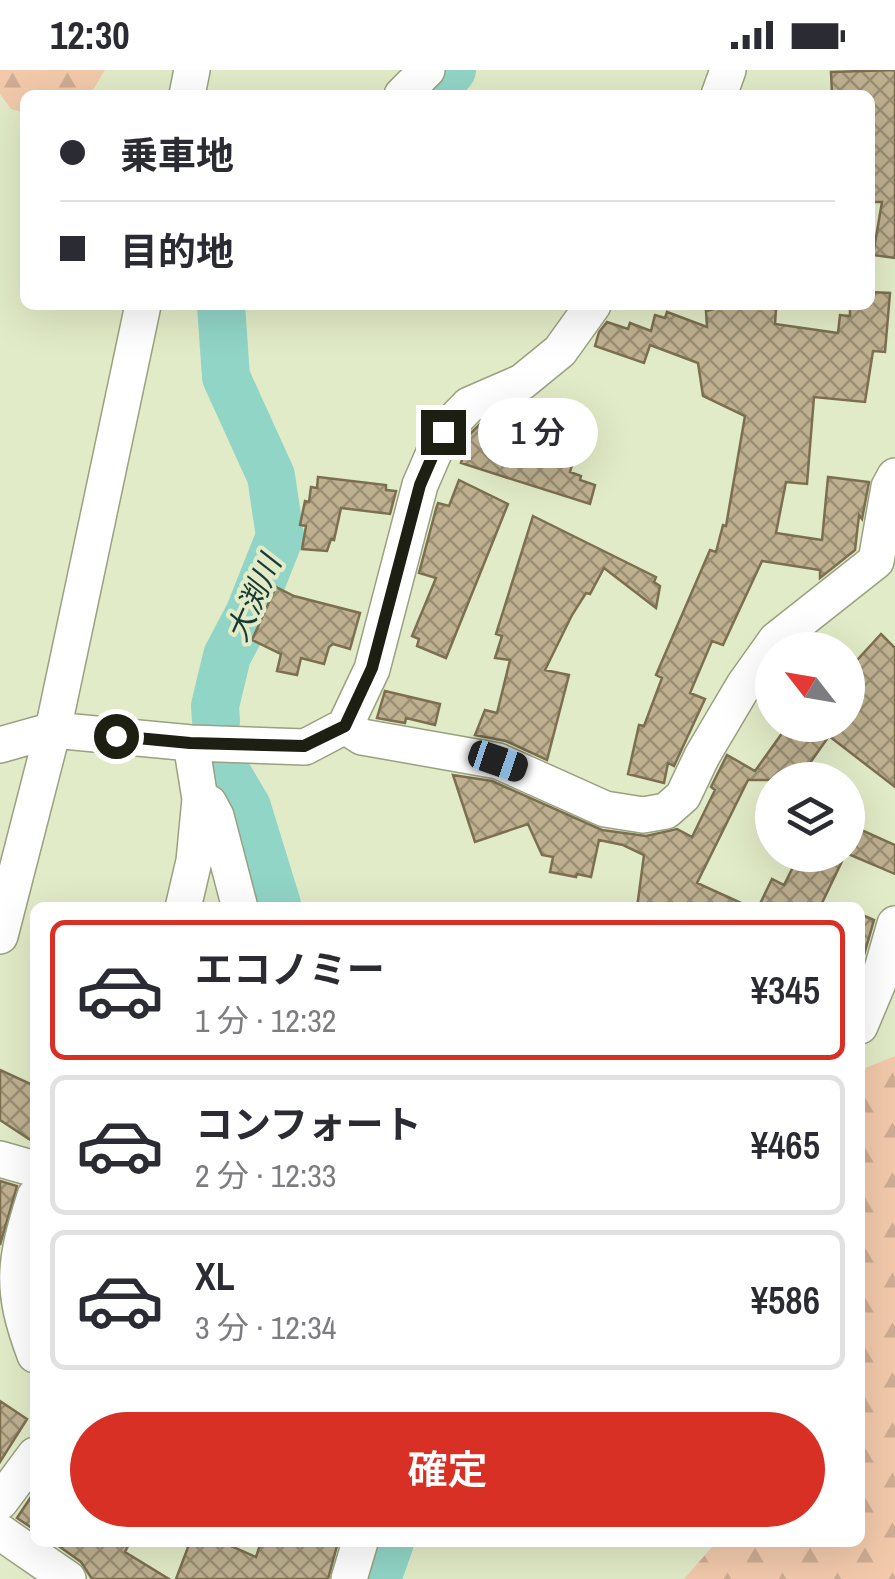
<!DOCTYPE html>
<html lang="ja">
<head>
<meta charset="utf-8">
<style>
  :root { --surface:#fff; --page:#f7f7f7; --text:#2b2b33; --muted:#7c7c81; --line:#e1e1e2; --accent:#d93025 }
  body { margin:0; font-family:"Archivo Narrow","Noto Sans JP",sans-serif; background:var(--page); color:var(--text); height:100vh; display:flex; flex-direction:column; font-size:38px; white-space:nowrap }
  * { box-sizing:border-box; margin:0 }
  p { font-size:32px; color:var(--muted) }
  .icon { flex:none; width:55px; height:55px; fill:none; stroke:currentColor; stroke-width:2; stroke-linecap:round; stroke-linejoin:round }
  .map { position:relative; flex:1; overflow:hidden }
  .details { position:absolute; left:30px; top:832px; width:835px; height:645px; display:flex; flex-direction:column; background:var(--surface); border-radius:15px; box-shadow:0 10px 40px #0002 }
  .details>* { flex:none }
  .hud { position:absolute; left:20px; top:20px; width:855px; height:220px; border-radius:15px; box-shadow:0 10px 40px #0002; display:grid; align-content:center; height:220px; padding:0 40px; background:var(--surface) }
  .needle { width:65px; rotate:301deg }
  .controls { position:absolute; left:755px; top:562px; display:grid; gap:20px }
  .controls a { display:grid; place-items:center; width:110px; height:110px; border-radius:50%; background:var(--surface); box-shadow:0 10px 40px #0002; font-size:50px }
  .end { position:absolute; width:45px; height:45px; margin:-22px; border:12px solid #1c1f12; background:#fff; box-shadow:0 0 0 5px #fff }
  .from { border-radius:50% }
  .bubble { position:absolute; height:70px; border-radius:35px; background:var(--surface); box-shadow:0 10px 40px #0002; font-size:32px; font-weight:600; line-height:70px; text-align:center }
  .car { position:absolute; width:30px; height:60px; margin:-30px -15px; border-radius:12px; box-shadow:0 0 8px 2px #0007; background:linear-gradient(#222 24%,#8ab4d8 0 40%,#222 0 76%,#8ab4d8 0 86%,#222 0) }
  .hud b { display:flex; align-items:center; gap:35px; height:95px; font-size:38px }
  .hud b+b { border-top:2px solid var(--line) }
  .hud i { width:25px; height:25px; background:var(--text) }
  ul { padding:18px 0 0; list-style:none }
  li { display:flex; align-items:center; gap:30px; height:140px; margin:0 20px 15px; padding:0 20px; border:5px solid var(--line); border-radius:15px }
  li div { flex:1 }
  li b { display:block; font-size:38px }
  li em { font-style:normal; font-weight:600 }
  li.active { border-color:var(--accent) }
  li>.icon { width:90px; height:90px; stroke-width:1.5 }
  .button { display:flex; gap:20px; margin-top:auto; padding:20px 40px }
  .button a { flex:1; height:115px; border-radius:60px; background:var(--accent); color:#fff; font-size:40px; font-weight:600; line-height:115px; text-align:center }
  .status { display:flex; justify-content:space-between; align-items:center; height:70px; padding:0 50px; background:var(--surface); direction:ltr }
  .status svg { height:28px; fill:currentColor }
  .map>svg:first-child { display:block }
  .forest { fill:url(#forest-firs) }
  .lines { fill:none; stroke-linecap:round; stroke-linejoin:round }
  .river { stroke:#91d5c7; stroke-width:48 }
  .building { fill:url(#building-cross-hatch); stroke:#7c6f50; stroke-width:2.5 }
  .minor-casing { stroke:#99a180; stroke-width:38 }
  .minor { stroke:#fff; stroke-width:35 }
  .route { stroke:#1c1f12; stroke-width:12 }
  .labels { text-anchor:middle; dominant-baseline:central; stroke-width:8; stroke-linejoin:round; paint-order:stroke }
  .water-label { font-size:30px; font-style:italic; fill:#193a34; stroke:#e2ebc7 }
</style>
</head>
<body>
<div class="status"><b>12:30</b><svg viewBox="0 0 49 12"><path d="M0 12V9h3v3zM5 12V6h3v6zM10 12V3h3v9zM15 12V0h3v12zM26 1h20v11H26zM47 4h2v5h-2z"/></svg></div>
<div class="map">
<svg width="895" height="1509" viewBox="0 0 895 1509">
  <defs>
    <pattern id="forest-firs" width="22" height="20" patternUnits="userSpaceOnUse" patternTransform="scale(2.5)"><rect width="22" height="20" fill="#f2c9ab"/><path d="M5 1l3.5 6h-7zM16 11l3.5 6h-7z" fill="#cfac92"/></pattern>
    <pattern id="building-cross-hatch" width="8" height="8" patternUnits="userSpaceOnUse" patternTransform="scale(2.5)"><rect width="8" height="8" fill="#bfb190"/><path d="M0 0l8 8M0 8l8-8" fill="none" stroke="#9a8f74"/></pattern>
  </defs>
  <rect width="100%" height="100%" fill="#e2ebc7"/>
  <path class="forest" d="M0,0H105L90,25H25V43L11,39L0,24Z
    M895,986V1509H684L713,1476L709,1473L860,1472V1000Z"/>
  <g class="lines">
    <path class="river" d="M432,25L452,0
      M216,651L215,636L227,586L249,544L280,466L271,406L226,307L221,235
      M221,693L247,737L278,838
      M377,1509L390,1472"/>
  </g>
  <path class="building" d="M895,0V188L873,185L882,132H870V25H832L831,2Z
    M870,222L890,223L885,282L873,281L865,332L814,327L807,414L786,412L776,463L822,470L828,407L869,412L862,449L859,445L855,480L820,508V500L762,491L723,575L712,571L690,623L705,629L674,696L668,693L664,713L628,704L639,655L644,656L662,608L656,605L710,480L716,482L723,455L726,456L745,346L703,326L698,293L650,275L644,293L595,276L599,262L607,252L628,259L630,253L651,261L655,245L665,248L667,242L707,257L706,241L722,237L776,239L775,254L838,263L840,245L850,246V235H870Z
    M526,333L544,339L534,373L561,380L560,384L574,388L570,402L581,406L580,410L595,415L590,434L461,393L470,364L481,353L514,338L523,341Z
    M318,407L386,415V420L396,421L390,444L341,438L334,470L331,469L327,481L302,479L306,456L300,455L305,431L309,432L311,417L317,418Z
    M459,410L508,434L446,588L417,576L419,569L412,566L436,508L419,503L436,439L438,433L449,436Z
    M533,446L656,507L654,512L660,516L656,538L604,498L590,524L586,523L572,545L545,600L569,605L547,690L506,671L475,665L485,640L497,643L510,590L495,588L502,566L496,564Z
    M276,517L294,526L360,543L350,579L333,574L329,577L324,594L301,588L297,605L277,601L281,584L252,570Z
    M881,564L895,578V717L829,666L798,710H748L697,813L752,838H637L644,785L623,775L599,770L591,807L577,804L576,807L550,802L553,787L542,785L528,754L475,772L453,705L492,711L602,760L646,766L677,759L692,767L715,720L711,717L727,685L755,701L788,655H848V600Z
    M385,621L440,634L435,655L406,648L405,653L377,648Z
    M848,754L895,775V804L848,784Z
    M799,785H845L822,833L831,838H758L772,809L784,815Z
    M860,844L874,850L860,899Z
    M0,1000L35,1016V1073L0,1050Z
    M0,1111L17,1116L0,1175Z
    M0,1331L27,1349L0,1392Z
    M35,1421V1460L17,1448Z
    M53,1472H130L125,1482L169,1509H92L81,1492Z
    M190,1472H222L256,1487L261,1472H338L328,1509H176Z"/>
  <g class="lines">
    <defs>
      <path id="minor" d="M187,25L192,0
        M402,25L427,0
        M719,25L728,0
        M345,656L362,667L498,691L605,739L643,745L666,741L683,726L702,686L744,615L776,570L876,491L889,417L895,406
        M0,675L53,660L191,673L305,677L345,656L372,599L420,415L443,362L469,335L522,312L560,281L593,235
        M200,729L209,733L216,746L240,838
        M183,838L194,791L200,729L191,673
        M0,866L53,660L143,235
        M860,956L878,913L895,854
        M0,1089L35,1099
        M35,1126C14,1192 10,1219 35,1285
        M0,1432L35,1385
        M0,1462L68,1509
        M349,1509L360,1472"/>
    </defs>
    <use href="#minor" class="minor-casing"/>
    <use href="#minor" class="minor"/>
  </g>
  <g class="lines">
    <path class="route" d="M116,666L190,673L304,676L345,656L372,598L420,415L443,362"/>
  </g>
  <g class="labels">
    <g class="water-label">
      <text transform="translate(253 528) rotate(-66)">大渕川</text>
    </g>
  </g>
</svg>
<div class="controls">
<a><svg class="needle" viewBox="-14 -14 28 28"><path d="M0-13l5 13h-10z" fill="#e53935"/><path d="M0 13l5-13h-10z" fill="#7c7c81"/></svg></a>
<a><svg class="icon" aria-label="layers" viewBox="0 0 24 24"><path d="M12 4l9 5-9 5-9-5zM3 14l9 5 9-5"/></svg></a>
</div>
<i class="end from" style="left:116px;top:666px"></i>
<i class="end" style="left:443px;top:362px"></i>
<div class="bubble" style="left:478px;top:328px;width:120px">1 分</div>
<i class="car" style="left:498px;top:691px;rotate:109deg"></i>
<div class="hud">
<b><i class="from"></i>乗車地</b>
<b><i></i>目的地</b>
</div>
<section class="details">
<ul>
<li class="active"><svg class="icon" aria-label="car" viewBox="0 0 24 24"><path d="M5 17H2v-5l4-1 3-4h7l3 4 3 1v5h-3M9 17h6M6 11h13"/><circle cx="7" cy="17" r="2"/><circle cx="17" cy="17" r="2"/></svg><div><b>エコノミー</b><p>1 分 · 12:32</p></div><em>¥345</em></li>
<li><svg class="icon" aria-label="car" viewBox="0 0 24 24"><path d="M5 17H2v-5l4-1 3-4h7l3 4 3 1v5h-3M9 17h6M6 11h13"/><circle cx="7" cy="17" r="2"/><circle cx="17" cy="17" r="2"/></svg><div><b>コンフォート</b><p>2 分 · 12:33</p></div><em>¥465</em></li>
<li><svg class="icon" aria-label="car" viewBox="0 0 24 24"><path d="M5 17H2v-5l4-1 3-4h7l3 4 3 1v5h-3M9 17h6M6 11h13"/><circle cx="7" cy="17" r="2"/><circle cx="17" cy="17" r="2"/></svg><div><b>XL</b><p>3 分 · 12:34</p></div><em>¥586</em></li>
</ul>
<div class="button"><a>確定</a></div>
</section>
</div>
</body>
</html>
